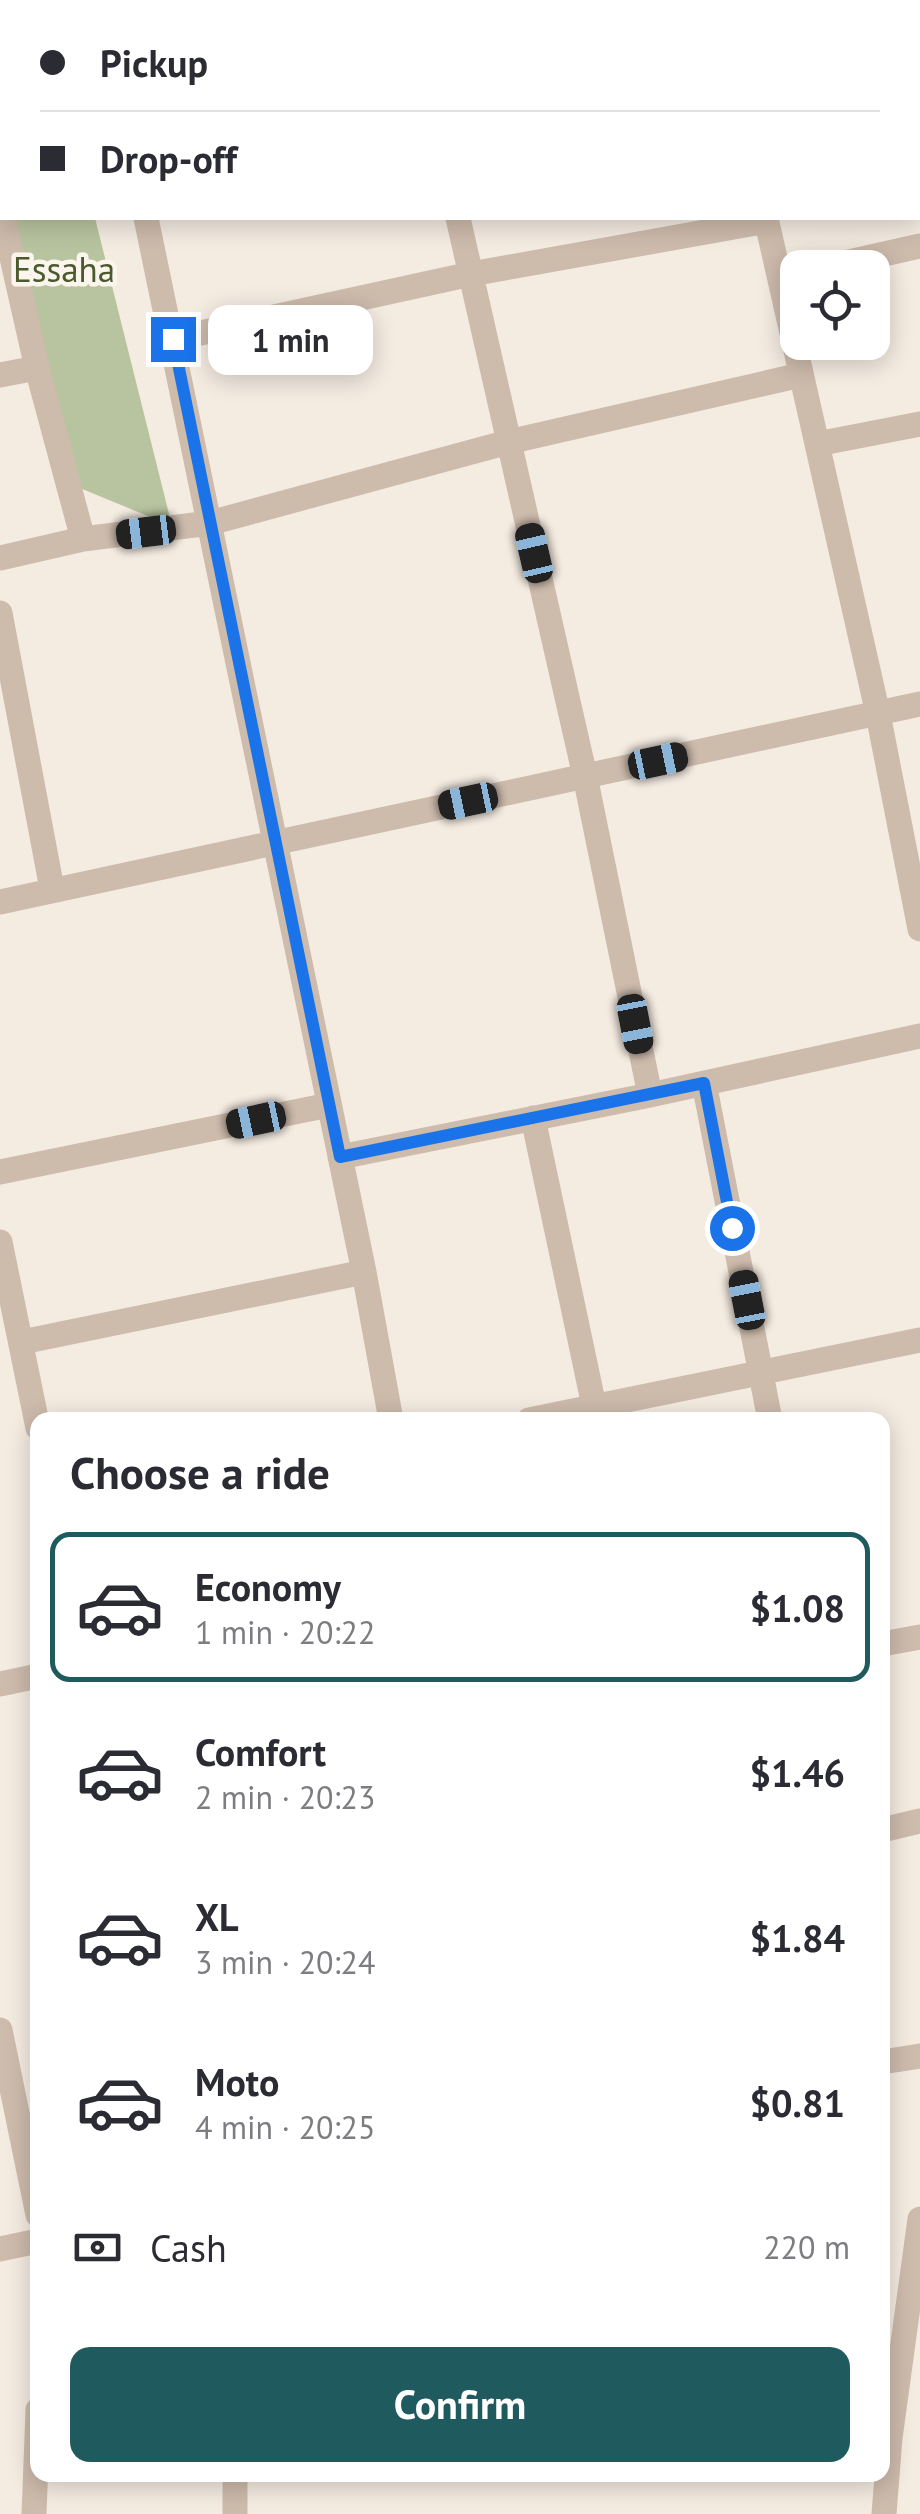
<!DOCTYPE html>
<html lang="en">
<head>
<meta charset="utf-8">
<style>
  :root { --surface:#fff; --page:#f7f7f7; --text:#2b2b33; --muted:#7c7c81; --line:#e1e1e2; --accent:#1f5a5e }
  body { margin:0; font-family:"PT Sans",sans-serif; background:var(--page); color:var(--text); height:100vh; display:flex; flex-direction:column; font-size:38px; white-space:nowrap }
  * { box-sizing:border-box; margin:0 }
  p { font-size:32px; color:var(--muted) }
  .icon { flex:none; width:55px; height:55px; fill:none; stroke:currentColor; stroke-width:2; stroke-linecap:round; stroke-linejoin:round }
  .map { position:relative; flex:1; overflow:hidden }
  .side { position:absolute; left:30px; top:1412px; width:860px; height:1070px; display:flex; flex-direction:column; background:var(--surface); border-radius:20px; box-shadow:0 5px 25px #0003 }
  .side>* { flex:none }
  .banner { position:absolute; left:0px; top:0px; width:920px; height:220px; box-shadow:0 5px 25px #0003; display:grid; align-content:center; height:220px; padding:0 40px; background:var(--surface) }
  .fabs { position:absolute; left:780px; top:250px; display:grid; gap:20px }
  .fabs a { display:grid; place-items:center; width:110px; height:110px; border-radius:20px; background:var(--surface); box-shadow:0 5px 25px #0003; font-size:50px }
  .end { position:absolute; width:45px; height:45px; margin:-22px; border:12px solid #1a73e8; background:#fff; box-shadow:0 0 0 5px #fff }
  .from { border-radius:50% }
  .bubble { position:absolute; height:70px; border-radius:20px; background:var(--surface); box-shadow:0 5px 25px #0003; font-size:32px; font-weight:800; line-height:70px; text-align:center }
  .car { position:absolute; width:30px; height:60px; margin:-30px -15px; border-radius:12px; box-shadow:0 0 8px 2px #0007; background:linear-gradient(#222 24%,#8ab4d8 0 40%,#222 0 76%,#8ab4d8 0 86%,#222 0) }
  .banner b { display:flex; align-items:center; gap:35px; height:95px; font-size:38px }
  .banner b+b { border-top:2px solid var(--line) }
  .banner i { width:25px; height:25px; background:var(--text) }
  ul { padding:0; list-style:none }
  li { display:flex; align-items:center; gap:30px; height:150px; margin:0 20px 15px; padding:0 20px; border:5px solid transparent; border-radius:20px }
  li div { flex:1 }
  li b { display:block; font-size:38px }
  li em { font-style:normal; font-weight:800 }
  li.active { border-color:var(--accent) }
  li>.icon { width:90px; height:90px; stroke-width:1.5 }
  h2 { padding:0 40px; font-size:45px; line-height:120px }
  .pay { display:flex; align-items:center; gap:25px; height:110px; padding:0 40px; font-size:38px }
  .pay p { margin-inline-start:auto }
  .button { display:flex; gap:20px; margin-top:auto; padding:20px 40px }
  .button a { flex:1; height:115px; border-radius:20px; background:var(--accent); color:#fff; font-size:40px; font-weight:800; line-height:115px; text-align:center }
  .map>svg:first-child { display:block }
  .green { fill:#b8c4a0 }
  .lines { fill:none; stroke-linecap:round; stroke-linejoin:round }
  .minor { stroke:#cdbbac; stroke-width:25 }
  .route { stroke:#1a73e8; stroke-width:12 }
  .labels { text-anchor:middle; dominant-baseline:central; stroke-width:9; stroke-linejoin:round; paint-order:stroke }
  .park-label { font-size:35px; fill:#4a5a2e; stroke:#fbf5ee }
</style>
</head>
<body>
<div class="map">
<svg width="920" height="2514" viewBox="0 0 920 2514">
  <rect width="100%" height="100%" fill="#f4ebe1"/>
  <path class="green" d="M8,218H95L172,526L75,486Z"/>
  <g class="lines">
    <path class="minor" d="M96,0L97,2
      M408,0L409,2
      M723,0V2
      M345,2L356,0
      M918,59L920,58
      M0,79L2,78
      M3,218L37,368L83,539L210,523L508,442L801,375
      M146,218L364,1272L391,1420
      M458,218L585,776L650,1095
      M766,218L878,714L920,929
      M822,268L920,246
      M173,339L471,274L767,221
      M0,375L37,368
      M817,444L920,424
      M0,558L83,539
      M0,613L52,889
      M0,902L920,704
      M704,1083L770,1420
      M533,1118L597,1420
      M340,1157L650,1095L920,1036
      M0,1172L329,1105
      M0,1242L38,1428
      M22,1342L364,1272
      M529,1420L920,1340
      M882,1644L920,1637
      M0,1684L38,1676
      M882,1830L920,1821
      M0,2030L38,2215
      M882,2062L920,2056
      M0,2249L38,2241
      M235,2475V2514
      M34,2514L38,2410
      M884,2514L890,2438L920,2219"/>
  </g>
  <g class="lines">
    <path class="route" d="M173,339L340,1157L704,1083L732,1228"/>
  </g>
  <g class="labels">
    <g class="park-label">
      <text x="64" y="269">Essaha</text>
    </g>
  </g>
</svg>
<div class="fabs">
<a><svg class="icon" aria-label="locate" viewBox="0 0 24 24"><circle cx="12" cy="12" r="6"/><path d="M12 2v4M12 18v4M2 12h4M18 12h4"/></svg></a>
</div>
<i class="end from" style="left:732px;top:1228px"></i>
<i class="end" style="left:173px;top:339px"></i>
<div class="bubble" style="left:208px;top:305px;width:165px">1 min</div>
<i class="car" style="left:146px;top:532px;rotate:263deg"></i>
<i class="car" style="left:534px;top:553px;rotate:347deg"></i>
<i class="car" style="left:658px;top:761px;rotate:78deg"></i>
<i class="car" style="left:468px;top:801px;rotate:258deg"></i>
<i class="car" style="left:635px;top:1024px;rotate:169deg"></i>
<i class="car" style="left:256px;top:1120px;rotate:258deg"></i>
<i class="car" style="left:747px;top:1300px;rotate:349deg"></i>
<div class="banner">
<b><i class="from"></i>Pickup</b>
<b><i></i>Drop-off</b>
</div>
<section class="side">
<h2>Choose a ride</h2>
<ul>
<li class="active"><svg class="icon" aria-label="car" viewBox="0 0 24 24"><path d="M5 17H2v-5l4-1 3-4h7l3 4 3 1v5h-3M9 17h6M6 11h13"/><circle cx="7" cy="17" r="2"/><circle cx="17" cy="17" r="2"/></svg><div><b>Economy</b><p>1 min · 20:22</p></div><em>$1.08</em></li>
<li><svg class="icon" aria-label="car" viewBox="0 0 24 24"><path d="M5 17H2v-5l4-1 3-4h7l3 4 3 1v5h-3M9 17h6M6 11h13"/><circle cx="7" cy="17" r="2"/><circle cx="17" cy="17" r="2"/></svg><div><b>Comfort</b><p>2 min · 20:23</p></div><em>$1.46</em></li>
<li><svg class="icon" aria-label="car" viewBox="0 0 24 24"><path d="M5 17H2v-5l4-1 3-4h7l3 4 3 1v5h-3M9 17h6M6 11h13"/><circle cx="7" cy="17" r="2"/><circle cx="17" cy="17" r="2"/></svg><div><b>XL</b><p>3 min · 20:24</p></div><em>$1.84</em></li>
<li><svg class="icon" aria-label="car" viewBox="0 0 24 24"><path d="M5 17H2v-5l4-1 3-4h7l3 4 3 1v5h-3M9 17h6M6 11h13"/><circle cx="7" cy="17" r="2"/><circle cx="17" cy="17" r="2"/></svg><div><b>Moto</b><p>4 min · 20:25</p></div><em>$0.81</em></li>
</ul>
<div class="pay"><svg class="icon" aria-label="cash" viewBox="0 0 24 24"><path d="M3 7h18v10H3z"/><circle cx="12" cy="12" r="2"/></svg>Cash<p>220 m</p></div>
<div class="button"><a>Confirm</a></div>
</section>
</div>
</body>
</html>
